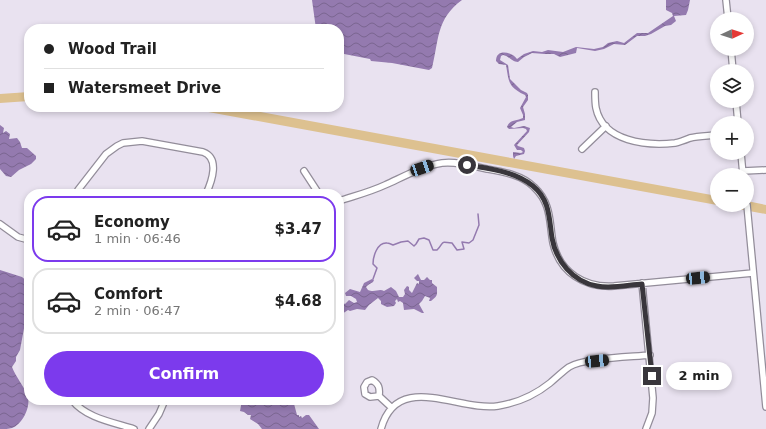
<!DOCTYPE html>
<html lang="en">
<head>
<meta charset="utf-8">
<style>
  :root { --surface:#fff; --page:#f6f6f6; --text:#222; --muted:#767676; --line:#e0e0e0; --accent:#7c3aed }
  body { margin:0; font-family:"DejaVu Sans",sans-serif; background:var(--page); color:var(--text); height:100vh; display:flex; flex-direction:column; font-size:15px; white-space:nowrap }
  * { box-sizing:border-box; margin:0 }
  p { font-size:13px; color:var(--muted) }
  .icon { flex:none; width:22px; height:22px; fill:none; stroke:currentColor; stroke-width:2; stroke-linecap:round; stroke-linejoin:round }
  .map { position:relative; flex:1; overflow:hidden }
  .panel { position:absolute; left:24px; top:189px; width:320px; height:216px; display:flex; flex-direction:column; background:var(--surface); border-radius:16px; box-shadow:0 2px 6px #0003 }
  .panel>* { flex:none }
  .guide { position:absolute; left:24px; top:24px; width:320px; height:88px; border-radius:16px; box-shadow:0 2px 6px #0003; display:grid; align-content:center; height:88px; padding:0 20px; background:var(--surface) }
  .needle { width:26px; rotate:87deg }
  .fabs { position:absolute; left:710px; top:12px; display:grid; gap:8px }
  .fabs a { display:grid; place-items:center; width:44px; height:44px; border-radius:50%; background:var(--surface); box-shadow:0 2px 6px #0003; font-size:20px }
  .end { position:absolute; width:18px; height:18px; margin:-9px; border:5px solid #39363c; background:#fff; box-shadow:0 0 0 2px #fff }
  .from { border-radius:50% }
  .bubble { position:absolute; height:28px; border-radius:14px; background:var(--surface); box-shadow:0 2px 6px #0003; font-size:13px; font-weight:700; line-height:28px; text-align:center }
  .car { position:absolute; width:12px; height:24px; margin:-12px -6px; border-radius:5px; box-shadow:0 0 3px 1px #0007; background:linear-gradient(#222 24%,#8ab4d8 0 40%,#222 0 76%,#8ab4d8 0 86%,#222 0) }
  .guide b { display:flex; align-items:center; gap:14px; height:38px; font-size:15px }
  .guide b+b { border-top:1px solid var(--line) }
  .guide i { width:10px; height:10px; background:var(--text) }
  ul { padding:7px 0 0; list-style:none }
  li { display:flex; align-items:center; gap:12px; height:66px; margin:0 8px 6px; padding:0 12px; border:2px solid var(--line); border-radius:16px }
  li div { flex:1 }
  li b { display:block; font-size:15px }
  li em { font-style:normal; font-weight:700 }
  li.selected { border-color:var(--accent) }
  li>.icon { width:36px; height:36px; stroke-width:1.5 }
  .primary-button { display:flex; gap:8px; margin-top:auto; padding:8px 20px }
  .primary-button a { flex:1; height:46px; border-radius:24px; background:var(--accent); color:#fff; font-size:16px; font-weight:700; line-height:46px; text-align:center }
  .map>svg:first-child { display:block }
  .green { fill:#ddc190 }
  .water { fill:url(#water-waves) }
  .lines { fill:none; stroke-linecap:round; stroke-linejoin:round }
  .stream { stroke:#947aaf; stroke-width:1.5 }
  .minor-casing { stroke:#938d9a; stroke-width:8 }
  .minor { stroke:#fff; stroke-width:5.5 }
  .route { stroke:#39363c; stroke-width:5 }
</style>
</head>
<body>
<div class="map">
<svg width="766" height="429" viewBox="0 0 766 429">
  <defs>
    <pattern id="water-waves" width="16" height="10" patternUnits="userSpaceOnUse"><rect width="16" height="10" fill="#947aaf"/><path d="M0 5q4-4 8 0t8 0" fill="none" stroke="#7a6590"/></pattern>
  </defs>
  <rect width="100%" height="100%" fill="#e9e2f0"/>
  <path class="green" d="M29,92V101L0,103V94Z
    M181,107H234L717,196V205Z
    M747,201L766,205V214L717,205H747Z"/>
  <path class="water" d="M312,0H462C436,19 439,40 432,68L429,70L392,63L371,61L370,59L339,53V29H316Z
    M666,0H690L688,10L686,15L674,16L676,21L671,25L665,26L651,34L645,36H637L625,45L614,44L604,49L595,51L577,48L576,53L560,57L554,54H545L532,53L524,57L518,62C512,62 509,56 503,55L501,56L500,60L508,65L510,79L521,90L527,93L528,95V100L523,107L525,114V120L517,122L511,127L514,128L524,126L530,128L529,132L517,145L518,146L524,148L525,151L524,154L516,156L514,159L513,156V152L521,153L523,152L521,150H517L514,145L527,131L526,129L523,128L509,129L507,127C510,119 517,121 523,118V115L520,108L526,97L525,95C508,87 509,82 506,65L499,64L496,61C496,48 512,52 517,59L524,54L533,51L542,52L548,50L563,52L576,47L594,49L603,47L608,43L617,41L624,43L637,33H648L673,16L672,13L666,10Z
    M0,125L4,128L3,133L6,131L10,134L9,139L17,138L20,142L22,148H27L36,156V159L31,164L19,170L11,177L6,176L0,169Z
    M0,270L22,277L29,283V318L25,323L20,350L16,357V361L12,367C16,377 23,385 27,394C32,405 23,424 12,428C9,429 4,429 0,429Z
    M418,274L421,280H424L427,277L430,280H432V283L437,287C437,296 438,295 431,301H429L430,298L425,296L422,301L419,304L424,313H422L414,309L404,310L403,303L400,301L398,302L397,299L395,301L396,303L394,306L387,307L381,304V301L378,298L369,305L365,310L357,309L350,311L348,310L339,316V306L341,302L345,304L349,300L354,303L357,302L356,299L351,296H346L345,293L350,289L360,292L364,283L372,279L374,280L373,282L368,285L366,287L368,290C375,293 379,288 384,291L391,287L396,291L399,297H403L405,294L404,290L407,286L409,287V290L412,293L417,283L419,284V281H417L414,278Z
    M242,400H293L297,415H299V417L301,416L302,418L306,415H309L319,429H262L258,424L250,419L251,415H248L244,412L240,411Z"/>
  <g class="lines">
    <path class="stream" d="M373,279L377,268L373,264C373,257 377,242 387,243C389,243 391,244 393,245L401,242L408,241L414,246L416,244L419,239L424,238L429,240L433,250H437C445,242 439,241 452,243L457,250L464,249L462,242L469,243L473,240L479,225L478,214"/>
    <defs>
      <path id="minor" d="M726,0L728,19
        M731,49L733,71
        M595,92C595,97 595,103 596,108C603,142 647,146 675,143C680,142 685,140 690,138C698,136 708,136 717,135
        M736,101L738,123
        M582,149L606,126
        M741,153L743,175
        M304,171L319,194
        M743,171L766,170
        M77,194L78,190L106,154L117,146L123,143L142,141L203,152C220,158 212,181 206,194
        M339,201C354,196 370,192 385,185C403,177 422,166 442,163C456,161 473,166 487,169C504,172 522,175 534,187C552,204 549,222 553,243C560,273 585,288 614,286L753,273
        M747,205L766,407
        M0,224L18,237L29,240
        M642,283L653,398L652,413L646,429
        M379,396L370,397L365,394L364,387L367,382L372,380C379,384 380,388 379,396L392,408
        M72,400C86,418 112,422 134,429
        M149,429L159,414L165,400
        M381,429C397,370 459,412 498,406C517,403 535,395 550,383C556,378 562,372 569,367C583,358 631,357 650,355"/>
    </defs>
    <use href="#minor" class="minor-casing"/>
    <use href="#minor" class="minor"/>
  </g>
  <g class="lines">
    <path class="route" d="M467,165C490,169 514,171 533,186C550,200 549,218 552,238C556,261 573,282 597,286C611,289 628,285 642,284L652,376"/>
  </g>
</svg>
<div class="fabs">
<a><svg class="needle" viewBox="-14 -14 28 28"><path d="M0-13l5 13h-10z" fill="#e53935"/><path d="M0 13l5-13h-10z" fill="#767676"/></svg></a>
<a><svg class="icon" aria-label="layers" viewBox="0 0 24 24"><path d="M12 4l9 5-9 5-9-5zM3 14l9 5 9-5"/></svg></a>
<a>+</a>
<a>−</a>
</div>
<i class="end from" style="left:467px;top:165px"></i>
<i class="end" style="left:652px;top:376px"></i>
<div class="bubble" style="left:666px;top:362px;width:66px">2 min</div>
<i class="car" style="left:422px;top:168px;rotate:71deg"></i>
<i class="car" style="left:698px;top:278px;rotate:84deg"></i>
<i class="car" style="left:597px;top:361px;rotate:84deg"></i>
<div class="guide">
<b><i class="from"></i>Wood Trail</b>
<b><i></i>Watersmeet Drive</b>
</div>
<section class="panel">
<ul>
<li class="selected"><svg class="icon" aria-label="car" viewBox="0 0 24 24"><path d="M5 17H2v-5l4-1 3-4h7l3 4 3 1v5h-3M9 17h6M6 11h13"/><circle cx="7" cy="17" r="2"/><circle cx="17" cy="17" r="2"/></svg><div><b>Economy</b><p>1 min · 06:46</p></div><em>$3.47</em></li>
<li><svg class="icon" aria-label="car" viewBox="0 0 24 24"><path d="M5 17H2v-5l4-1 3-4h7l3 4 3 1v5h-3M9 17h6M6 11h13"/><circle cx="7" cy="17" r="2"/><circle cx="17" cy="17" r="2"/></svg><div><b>Comfort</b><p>2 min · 06:47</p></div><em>$4.68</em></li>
</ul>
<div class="primary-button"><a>Confirm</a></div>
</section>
</div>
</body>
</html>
